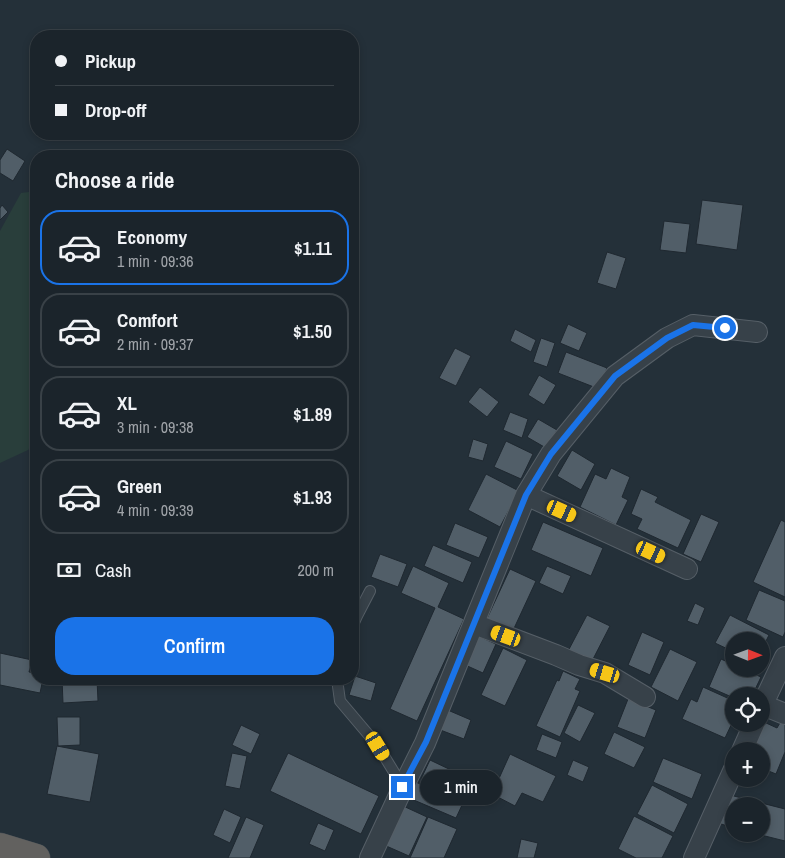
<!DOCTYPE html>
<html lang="en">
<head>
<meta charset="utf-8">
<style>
  :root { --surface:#1b242b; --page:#242c33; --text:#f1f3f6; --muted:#a0a4a9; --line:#394147; --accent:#1a73e8 }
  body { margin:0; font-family:"Archivo Narrow",sans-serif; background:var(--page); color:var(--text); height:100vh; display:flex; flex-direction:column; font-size:19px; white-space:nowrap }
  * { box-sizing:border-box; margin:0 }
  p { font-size:16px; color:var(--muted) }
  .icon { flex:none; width:28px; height:28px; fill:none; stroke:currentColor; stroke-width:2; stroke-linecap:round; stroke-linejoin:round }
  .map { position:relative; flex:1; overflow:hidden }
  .side { position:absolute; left:30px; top:150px; width:329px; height:535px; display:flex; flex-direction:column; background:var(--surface); border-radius:20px; box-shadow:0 2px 8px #0003,0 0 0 1px var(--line) }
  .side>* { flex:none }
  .top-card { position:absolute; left:30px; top:30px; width:329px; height:110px; border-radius:20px; box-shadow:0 2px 8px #0003,0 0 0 1px var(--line); display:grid; align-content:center; height:110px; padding:0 25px; background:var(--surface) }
  .needle { width:32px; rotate:91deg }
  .controls { position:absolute; left:725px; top:632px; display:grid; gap:10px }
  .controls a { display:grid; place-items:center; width:45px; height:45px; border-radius:50%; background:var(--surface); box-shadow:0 2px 8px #0003,0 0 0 1px var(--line); font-size:25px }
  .end { position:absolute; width:22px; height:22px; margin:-11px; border:6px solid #1a73e8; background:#fff; box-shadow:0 0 0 2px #fff }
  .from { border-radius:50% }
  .bubble { position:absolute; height:35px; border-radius:18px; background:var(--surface); box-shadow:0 2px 8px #0003,0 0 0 1px var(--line); font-size:16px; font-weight:600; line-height:35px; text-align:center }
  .car { position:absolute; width:15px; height:30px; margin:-15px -8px; border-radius:6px; box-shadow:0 0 4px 1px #0007; background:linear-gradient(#f5c518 24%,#345 0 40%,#f5c518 0 76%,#345 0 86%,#f5c518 0) }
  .top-card b { display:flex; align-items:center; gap:18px; height:48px; font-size:19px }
  .top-card b+b { border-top:1px solid var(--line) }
  .top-card i { width:12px; height:12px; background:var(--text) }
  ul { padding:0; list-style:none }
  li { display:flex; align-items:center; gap:15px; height:75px; margin:0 10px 8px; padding:0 15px; border:2px solid var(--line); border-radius:20px }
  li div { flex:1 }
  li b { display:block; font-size:19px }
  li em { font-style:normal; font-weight:600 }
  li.active { border-color:var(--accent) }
  li>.icon { width:45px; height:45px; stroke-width:1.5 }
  h2 { padding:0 25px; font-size:22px; line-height:60px }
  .pay { display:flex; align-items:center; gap:12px; height:55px; padding:0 25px; font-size:19px }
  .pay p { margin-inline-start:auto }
  .button { display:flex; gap:10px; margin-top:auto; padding:10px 25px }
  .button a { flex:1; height:58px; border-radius:20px; background:var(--accent); color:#fff; font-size:20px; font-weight:600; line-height:58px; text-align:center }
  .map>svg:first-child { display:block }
  .green { fill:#293e3b }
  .building { fill:#515e68; stroke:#1f2830 }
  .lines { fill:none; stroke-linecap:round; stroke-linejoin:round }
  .service-casing { stroke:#565f67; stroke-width:12 }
  .minor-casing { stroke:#565f67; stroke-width:22 }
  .trunk-casing { stroke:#434c54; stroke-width:29 }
  .service { stroke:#374149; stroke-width:10 }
  .minor { stroke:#374149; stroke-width:20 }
  .trunk { stroke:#62615f; stroke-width:28 }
  .route { stroke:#1a73e8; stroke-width:6 }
</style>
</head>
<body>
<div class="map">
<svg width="785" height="858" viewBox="0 0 785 858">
  <rect width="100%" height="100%" fill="#243039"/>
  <path class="green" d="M36,191V441L28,450L0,463V231L21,193Z"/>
  <path class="building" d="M7,149L25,161L13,181L0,173V160Z
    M702,200L743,205L737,250L696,244Z
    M2,205L8,212L0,220V208Z
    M664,221L690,224L686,253L660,250Z
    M607,252L626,258L616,289L597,283Z
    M568,324L587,333L579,351L560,343Z
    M515,329L536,340L531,352L510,341Z
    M541,338L555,343L547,367L533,362Z
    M455,348L471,356L456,386L439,378Z
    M566,352L607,368L599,389L558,373Z
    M539,375L556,385L544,405L528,395Z
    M480,387L499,402L487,417L468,402Z
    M510,412L528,419L522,438L503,430Z
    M538,419L557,430L546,448L527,437Z
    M473,439L488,444L483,461L468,457Z
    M506,441L533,454L521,479L494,467Z
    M572,450L595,464L581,490L557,476Z
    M611,468L630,477L622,497L628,500L616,525L580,507L595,474L606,479Z
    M486,474L519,491L500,527L468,510Z
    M641,489L658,497L655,502L691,520L678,548L637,529L642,519L631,514Z
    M701,514L719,522L701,562L683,554Z
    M781,520L785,522V597L753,582Z
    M543,522L603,548L591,576L531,550Z
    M455,523L488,537L479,558L446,545Z
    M433,545L472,562L463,583L424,566Z
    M380,554L407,564L398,587L371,577Z
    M413,566L449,583L438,607L464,619L417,721L390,709L435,608L401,593Z
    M547,566L571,576L563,594L539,583Z
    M510,569L536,581L510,637L484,625Z
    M759,590L785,601V632L783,637L746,620Z
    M695,603L705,608L698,625L687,621Z
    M587,615L610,626L590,665L567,653Z
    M730,615L769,635L761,651V641H734V652L715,643Z
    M642,632L664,642L650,675L628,665Z
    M476,635L496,644L483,673L463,664Z
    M503,648L527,660L505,706L481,695Z
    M670,649L697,662L678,701L651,687Z
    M0,653L32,660L29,672L36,673V679H43L40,693L0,685Z
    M721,659L734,665V669H743L761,677L752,696H734V698L709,687Z
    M563,671L580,679L575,689L580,691L560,737L536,726L557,680L559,681Z
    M355,676L376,683L371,701L349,695Z
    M62,679H97L98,701L63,703Z
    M703,687L734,701V719L725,738L682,719L691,699L697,702Z
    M628,699L656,710L645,738L617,727Z
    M578,705L595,713L580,742L564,733Z
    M443,708L471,720L464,739L435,728Z
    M57,717H80V745L58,746Z
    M781,721L785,723V752L776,774L761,768V751H751L764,722L777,728Z
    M241,725L260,734L251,754L232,745Z
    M614,732L645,747L634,768L604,754Z
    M542,734L562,742L556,758L536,750Z
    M57,746L99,754L90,802L47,794Z
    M232,753L247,756L240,789L225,786Z
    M288,753L379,796L361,834L270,791Z
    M510,754L556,776L543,802L522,793L515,806L492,794Z
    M663,758L702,774L692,799L653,782Z
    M430,760L470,779L461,799L421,779Z
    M573,760L589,767L583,782L567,775Z
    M409,779L463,803L456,818L402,795Z
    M652,785L688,804L674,833L637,814Z
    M726,794L785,809V841L757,834H761V806H734V828L718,823Z
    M401,805L427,817L409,856L384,845Z
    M224,809L241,817L230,843L213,835Z
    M634,816L673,836L662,858H636L618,849Z
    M246,817L264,825L250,858H228Z
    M428,817L457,829L444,858H410Z
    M318,823L334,830L325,851L309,844Z
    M521,839L538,843L534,858H517Z"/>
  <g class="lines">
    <defs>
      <path id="service" d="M352,627L357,616L370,591
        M337,679L340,701L378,746L403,787"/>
      <path id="minor" d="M526,495L687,569
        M474,624L556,655L579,665L605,673L645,697
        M763,705L785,714
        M761,708L785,657
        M742,751L754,724
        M370,858L403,787L425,743L526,495L551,454L615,376L667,338L693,325L757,332
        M694,858L734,769"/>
      <path id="trunk" d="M0,847L36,858"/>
    </defs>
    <use href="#service" class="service-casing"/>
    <use href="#minor" class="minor-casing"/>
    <use href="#trunk" class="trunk-casing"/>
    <use href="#service" class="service"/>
    <use href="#minor" class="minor"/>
    <use href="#trunk" class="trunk"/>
  </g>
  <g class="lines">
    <path class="route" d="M402,787L426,742L526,495L551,454L615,376L667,338L693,325L725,328"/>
  </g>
</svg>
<div class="controls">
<a><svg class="needle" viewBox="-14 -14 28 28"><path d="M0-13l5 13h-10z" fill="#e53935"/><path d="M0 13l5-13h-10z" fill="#a0a4a9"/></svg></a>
<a><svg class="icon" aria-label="locate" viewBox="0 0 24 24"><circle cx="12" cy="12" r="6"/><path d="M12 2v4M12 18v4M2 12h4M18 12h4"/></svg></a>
<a>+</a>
<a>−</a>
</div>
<i class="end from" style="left:725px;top:328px"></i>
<i class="end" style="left:402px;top:787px"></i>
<div class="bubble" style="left:420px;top:770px;width:82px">1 min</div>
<i class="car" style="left:562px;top:511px;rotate:114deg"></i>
<i class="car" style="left:651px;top:552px;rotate:115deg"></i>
<i class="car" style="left:506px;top:636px;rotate:290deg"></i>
<i class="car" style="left:605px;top:673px;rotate:287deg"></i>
<i class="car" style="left:378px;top:746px;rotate:149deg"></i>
<div class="top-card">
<b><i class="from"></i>Pickup</b>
<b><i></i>Drop-off</b>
</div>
<section class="side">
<h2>Choose a ride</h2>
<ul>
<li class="active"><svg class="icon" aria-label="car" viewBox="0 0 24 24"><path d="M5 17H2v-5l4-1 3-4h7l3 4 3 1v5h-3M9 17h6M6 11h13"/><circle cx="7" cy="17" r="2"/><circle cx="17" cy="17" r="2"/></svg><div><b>Economy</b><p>1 min · 09:36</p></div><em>$1.11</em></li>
<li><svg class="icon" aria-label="car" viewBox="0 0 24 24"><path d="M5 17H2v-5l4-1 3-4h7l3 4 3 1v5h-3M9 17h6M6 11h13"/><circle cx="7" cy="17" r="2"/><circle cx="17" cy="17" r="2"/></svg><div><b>Comfort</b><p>2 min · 09:37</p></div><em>$1.50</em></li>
<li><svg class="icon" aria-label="car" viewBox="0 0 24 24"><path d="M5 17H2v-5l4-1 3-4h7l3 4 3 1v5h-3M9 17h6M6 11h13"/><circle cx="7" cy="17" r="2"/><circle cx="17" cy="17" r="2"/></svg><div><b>XL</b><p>3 min · 09:38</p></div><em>$1.89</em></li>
<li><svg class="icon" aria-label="car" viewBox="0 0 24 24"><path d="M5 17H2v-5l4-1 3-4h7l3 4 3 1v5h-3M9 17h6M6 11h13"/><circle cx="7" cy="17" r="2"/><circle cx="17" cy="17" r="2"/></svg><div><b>Green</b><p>4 min · 09:39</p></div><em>$1.93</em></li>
</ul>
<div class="pay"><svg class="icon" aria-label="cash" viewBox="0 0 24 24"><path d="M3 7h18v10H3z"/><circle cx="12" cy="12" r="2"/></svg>Cash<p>200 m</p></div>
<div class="button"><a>Confirm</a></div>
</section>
</div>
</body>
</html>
